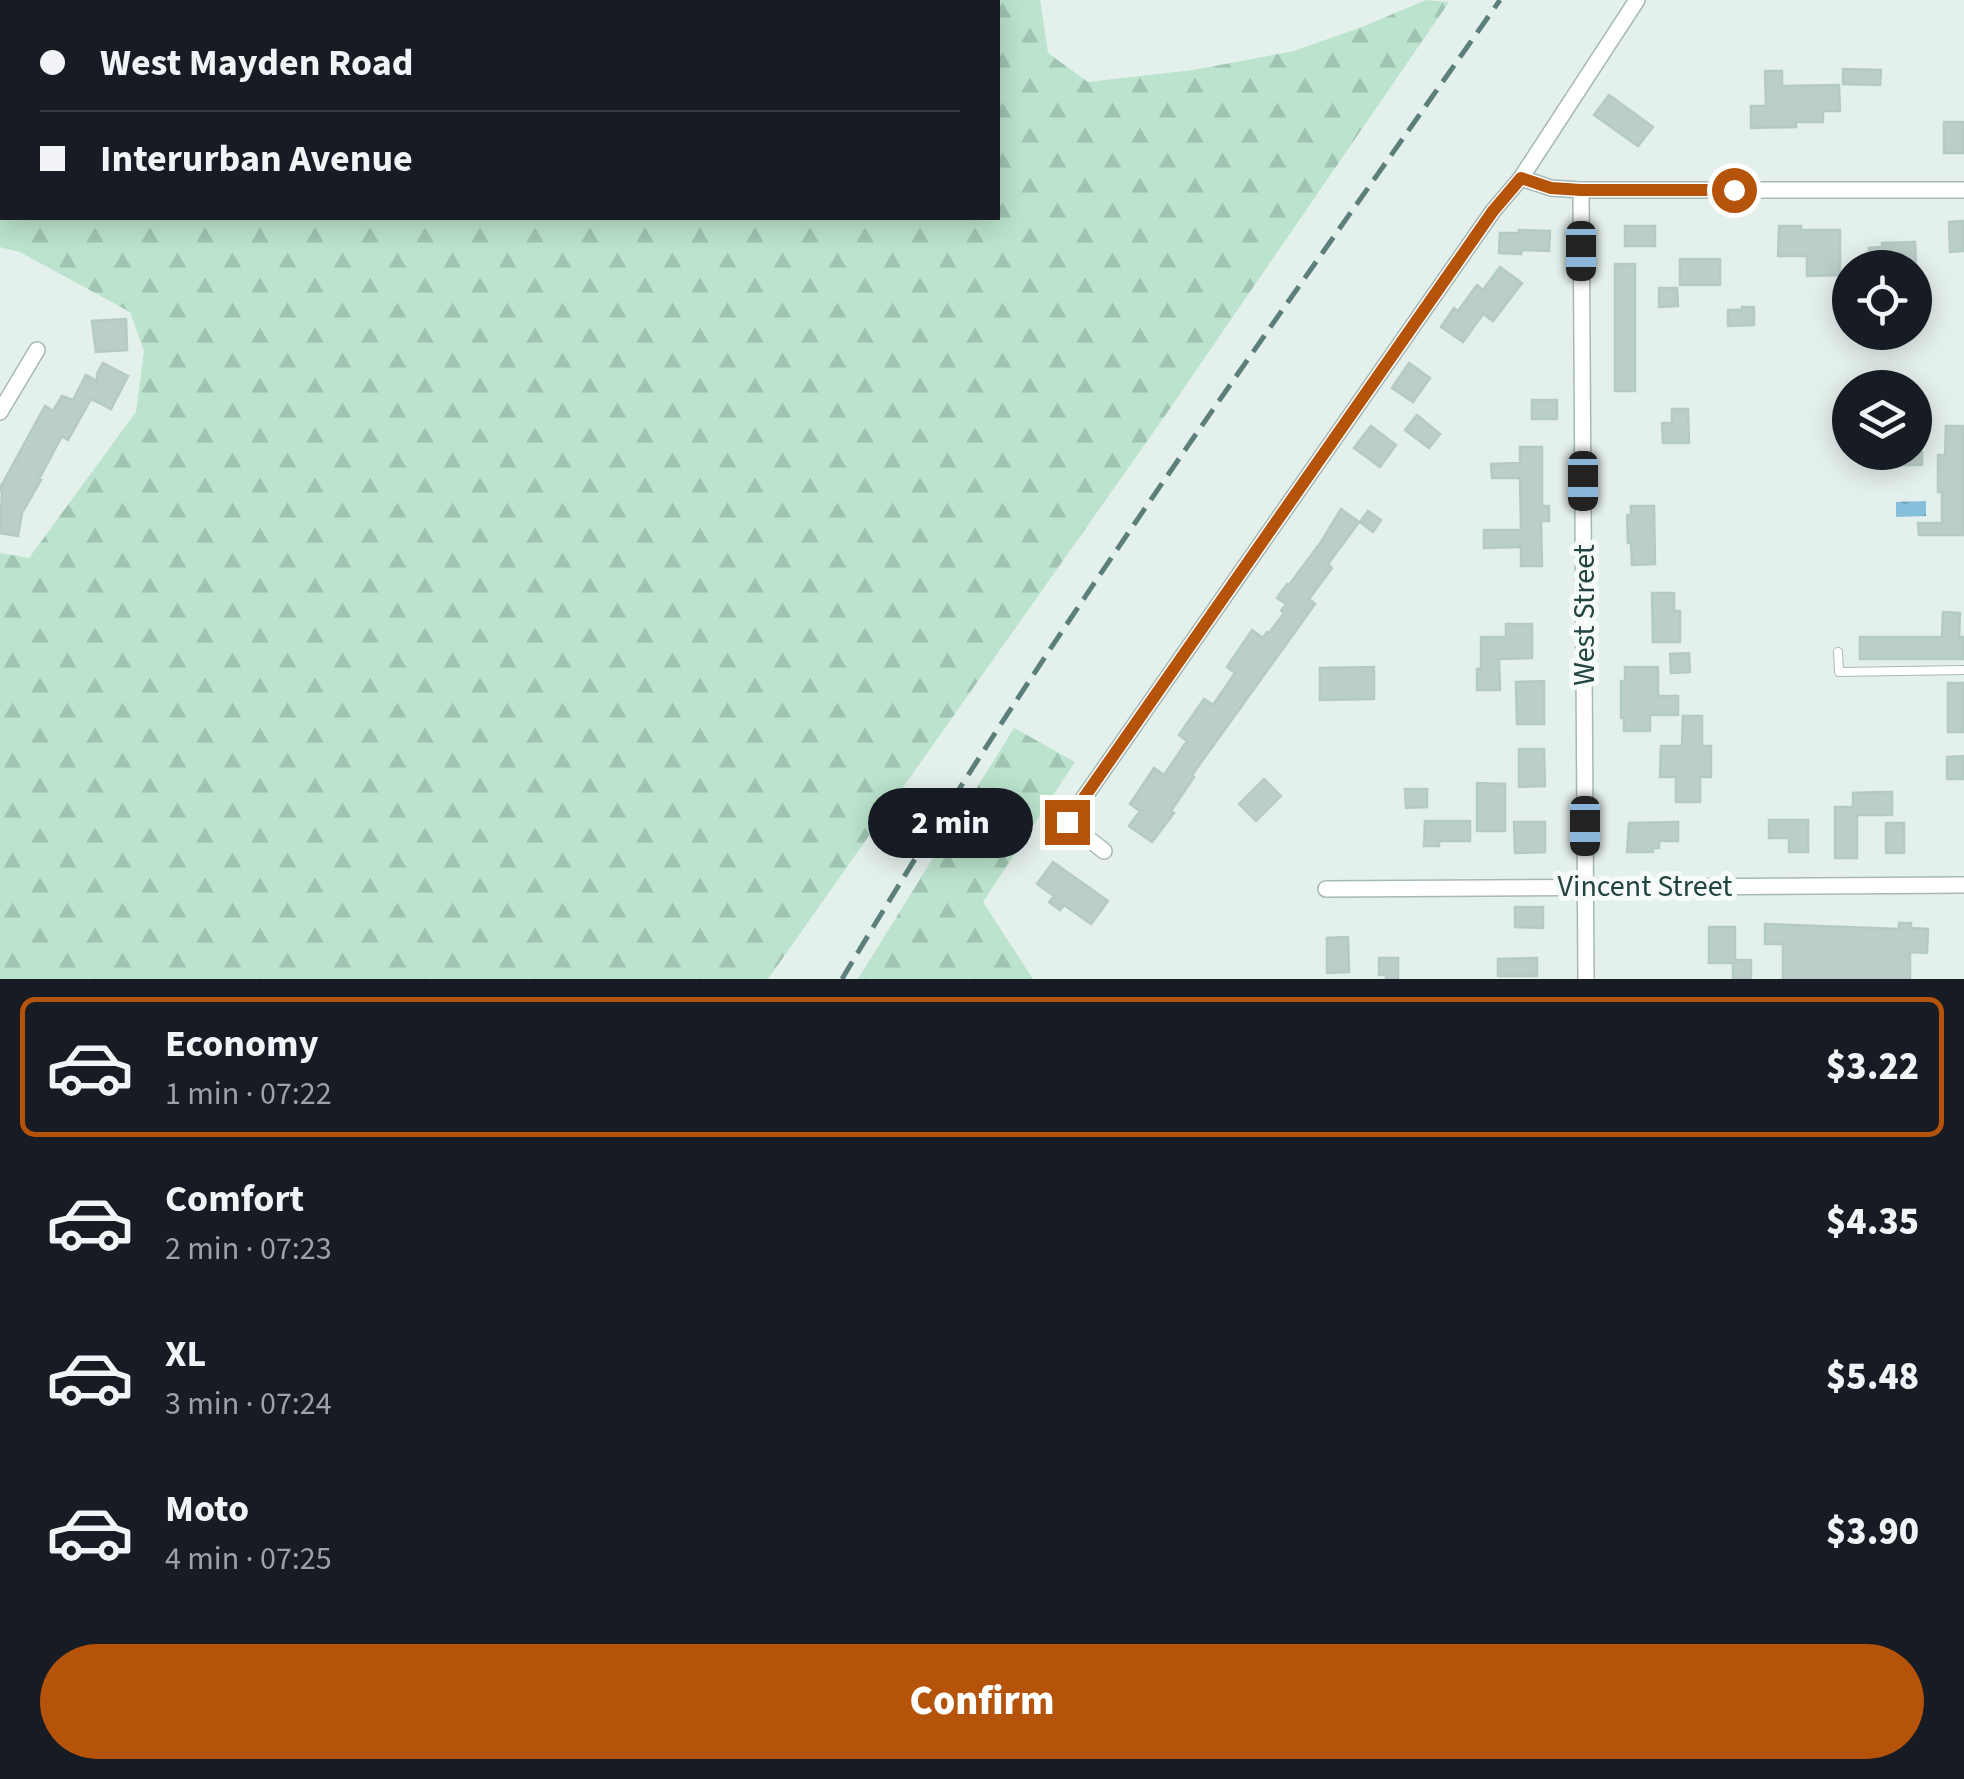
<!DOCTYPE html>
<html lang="en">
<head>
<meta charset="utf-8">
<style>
  :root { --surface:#171b24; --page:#242831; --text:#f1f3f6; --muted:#9ea1a6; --line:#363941; --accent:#b45309 }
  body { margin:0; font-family:"Source Sans 3",sans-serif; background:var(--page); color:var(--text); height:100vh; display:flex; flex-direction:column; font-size:38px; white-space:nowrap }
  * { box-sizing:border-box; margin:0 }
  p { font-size:32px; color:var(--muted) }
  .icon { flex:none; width:55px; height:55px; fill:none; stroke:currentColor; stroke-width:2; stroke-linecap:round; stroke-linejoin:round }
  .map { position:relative; height:979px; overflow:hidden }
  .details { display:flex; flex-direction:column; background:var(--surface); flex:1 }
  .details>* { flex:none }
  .banner { position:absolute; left:0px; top:0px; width:1000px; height:220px; box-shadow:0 5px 25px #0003; display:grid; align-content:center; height:220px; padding:0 40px; background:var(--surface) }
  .fabs { position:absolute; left:1832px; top:250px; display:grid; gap:20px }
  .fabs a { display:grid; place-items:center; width:100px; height:100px; border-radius:50%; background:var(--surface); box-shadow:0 5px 25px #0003; font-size:50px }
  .end { position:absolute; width:45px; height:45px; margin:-22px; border:12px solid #b45309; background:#fff; box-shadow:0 0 0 5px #fff }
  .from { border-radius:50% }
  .bubble { position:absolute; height:70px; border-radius:35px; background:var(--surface); box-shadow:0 5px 25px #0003; font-size:32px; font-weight:800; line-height:70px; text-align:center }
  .car { position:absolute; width:30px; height:60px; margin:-30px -15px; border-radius:12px; box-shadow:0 0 8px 2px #0007; background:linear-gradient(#222 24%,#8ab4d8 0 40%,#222 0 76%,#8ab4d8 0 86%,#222 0) }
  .banner b { display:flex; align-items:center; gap:35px; height:95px; font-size:38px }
  .banner b+b { border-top:2px solid var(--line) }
  .banner i { width:25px; height:25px; background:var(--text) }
  ul { padding:18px 0 0; list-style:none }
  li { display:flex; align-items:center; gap:30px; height:140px; margin:0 20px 15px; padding:0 20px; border:5px solid transparent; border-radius:15px }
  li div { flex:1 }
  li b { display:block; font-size:38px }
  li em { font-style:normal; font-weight:800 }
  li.selected { border-color:var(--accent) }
  li>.icon { width:90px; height:90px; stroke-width:1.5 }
  .button { display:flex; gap:20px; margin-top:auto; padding:20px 40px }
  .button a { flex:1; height:115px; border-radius:60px; background:var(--accent); color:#fff; font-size:40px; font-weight:800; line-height:115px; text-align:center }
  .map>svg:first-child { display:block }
  .forest { fill:url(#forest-firs); fill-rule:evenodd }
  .water { fill:url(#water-ripples) }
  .building { fill:#bccec9; stroke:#b6cac5; stroke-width:2.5 }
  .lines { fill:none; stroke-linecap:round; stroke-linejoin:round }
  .lane-casing { stroke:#a6b9b5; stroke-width:10 }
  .street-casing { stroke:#a6b9b5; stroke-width:18 }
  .lane { stroke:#fff; stroke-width:8 }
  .street { stroke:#fff; stroke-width:15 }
  .rail { stroke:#5c7f7c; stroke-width:5; stroke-dasharray:20 10; stroke-linecap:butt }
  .route { stroke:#b45309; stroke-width:12 }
  .labels { text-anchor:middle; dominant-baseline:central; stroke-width:10; stroke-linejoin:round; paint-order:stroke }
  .street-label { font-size:30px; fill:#214441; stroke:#f6fbf9 }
</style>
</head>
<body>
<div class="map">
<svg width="1964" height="979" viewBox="0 0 1964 979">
  <defs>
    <pattern id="forest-firs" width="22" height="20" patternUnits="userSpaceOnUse" patternTransform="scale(2.5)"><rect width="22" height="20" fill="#bbe3cd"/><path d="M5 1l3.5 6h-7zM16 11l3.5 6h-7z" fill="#a0c4b1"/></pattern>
    <pattern id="water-ripples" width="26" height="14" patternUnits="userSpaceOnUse" patternTransform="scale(2.5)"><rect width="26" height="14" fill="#86bfdb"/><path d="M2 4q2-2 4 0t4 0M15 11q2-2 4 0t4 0" fill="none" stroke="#6d9db3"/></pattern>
  </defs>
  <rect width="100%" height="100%" fill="#e4f0ec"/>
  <path class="forest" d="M0,0H1040L1048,53L1088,82L1193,70L1294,51L1362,27L1426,0L1449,2L1162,420L768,979H0V553L29,558L136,412L144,351L130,312L20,252L0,247ZM2,2H998V218H2Z
    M1014,728L1075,762L983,902L1033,979H858Z"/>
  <path class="water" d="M1926,501V516L1896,517V502Z"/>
  <path class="building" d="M1843,69L1881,70L1880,85L1843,84Z
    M1765,71H1782V86L1839,85L1840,111H1823V122H1796V127L1751,128V106H1766Z
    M1609,95L1653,127L1638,146L1594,115Z
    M1944,122H1964V153H1944Z
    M1964,221V251L1950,252L1949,222Z
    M1625,226H1655V246H1625Z
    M1779,226H1801V230H1840V275L1807,276V256H1778Z
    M1519,230L1550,231L1549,251L1522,250L1521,254L1499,253L1500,233H1519Z
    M1915,242L1916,268H1870L1869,248L1882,247V243Z
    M1680,259H1720V285H1680Z
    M1615,264H1635V391H1615Z
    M1500,267L1522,283L1493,321L1483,314L1463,342L1441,327L1454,308L1458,311L1477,285L1483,290Z
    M1659,288H1677L1678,306L1659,307Z
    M1742,307H1754V325L1728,326V310H1742Z
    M126,319L127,350L96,352L92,321Z
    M103,363L128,376L111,409L91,399L68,440L62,436L39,479L41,480L22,513L18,536L0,533L2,493L0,488L45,406L53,411L62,396L73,400L86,375L97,381V374Z
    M1409,363L1430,378L1413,402L1392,388Z
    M1532,400H1557V419H1532Z
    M1672,409H1688L1689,443H1663L1662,423H1672Z
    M1417,415L1440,434L1429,448L1405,430Z
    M1371,426L1396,445L1380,467L1354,448Z
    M1946,426H1963L1964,535H1919L1918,523H1942V492H1938V455H1945Z
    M1520,447H1542V506H1549V521H1541L1542,566H1521V547L1484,548V530H1521L1520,478H1492L1491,464L1520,463Z
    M1900,452H1922V465H1900Z
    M1631,506H1654L1655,564L1632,565L1631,543H1628L1627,515H1631Z
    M1341,509L1359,522L1328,564L1332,568L1309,599L1315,604L1192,775L1194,777L1171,811L1174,813L1152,842L1129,826L1140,811L1130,804L1154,768L1164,775L1187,741L1179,735L1204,699L1213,705L1235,673L1227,667L1252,630L1263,638L1267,632L1269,633L1284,613L1281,611L1286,604L1277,598L1287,584L1289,585L1321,542Z
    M1368,511L1381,520L1373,532L1360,522Z
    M1652,593H1674V611H1680V642H1653Z
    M1943,612L1960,613L1959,637H1964V659H1860V637H1942Z
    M1506,624H1532V658L1499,659L1500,690H1477V669H1481V637H1506Z
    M1689,653L1690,672L1671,673L1670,654Z
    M1374,667V699L1320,700V668Z
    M1625,667H1658V696H1678V715H1650V731H1624V718H1621V681H1625Z
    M1544,681V724H1517L1516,682Z
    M1948,683H1964V732H1948Z
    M1683,716H1702V746H1711V777H1700V802H1676V777H1660L1661,746H1682Z
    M1519,749H1544L1545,786L1519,787Z
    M1964,756V779H1947V757Z
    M1264,779L1281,796L1256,821L1239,804Z
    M1477,783L1505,784V831H1477Z
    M1405,789H1427V807L1406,808Z
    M1879,792H1892V815H1857V858H1835V807H1853V793Z
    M1769,820H1808V852H1789V838H1769Z
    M1425,821H1470V841H1439V846H1424Z
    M1514,822H1545V852L1515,853Z
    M1678,822V841H1659V848H1653V852H1627L1629,823Z
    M1886,823H1904V853H1886Z
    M1053,862L1108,901L1091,924L1064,905L1060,910L1049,902L1054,896L1037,884Z
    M1515,907H1543V928L1515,927Z
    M1899,923H1911V928L1928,929L1927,953L1910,952V979H1783V944H1765V924L1899,929Z
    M1709,927H1735V960H1751V978H1733V963H1709Z
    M1348,937L1349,972L1327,973V938Z
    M1379,958H1398V979H1386V975H1379Z
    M1537,958V976H1498V959Z"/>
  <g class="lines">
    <defs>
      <path id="lane" d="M1838,652L1839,672L1964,670"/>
      <path id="street" d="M1521,178L1551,188L1581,190H1964
        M1581,190L1586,979
        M0,412L37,350
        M1104,851L1067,822L1493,211L1521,178L1637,0
        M1326,889L1964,885"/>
    </defs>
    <use href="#lane" class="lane-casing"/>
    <use href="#street" class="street-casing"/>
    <use href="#lane" class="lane"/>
    <use href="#street" class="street"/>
    <path class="rail" d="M842,979C1043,641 1275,322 1500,0"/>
  </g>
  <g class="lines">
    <path class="route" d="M1067,822L1493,211L1521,178L1551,188L1581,190H1734"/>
  </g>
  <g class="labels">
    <g class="street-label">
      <text transform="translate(1584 615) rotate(-90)">West Street</text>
      <text x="1645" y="886">Vincent Street</text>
    </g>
  </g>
</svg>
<div class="fabs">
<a><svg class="icon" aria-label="locate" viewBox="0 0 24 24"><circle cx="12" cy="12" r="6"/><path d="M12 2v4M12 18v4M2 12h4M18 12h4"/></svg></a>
<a><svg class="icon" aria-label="layers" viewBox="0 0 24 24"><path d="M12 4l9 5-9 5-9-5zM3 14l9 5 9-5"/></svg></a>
</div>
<i class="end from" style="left:1734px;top:190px"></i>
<i class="end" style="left:1067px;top:822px"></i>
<div class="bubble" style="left:868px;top:788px;width:165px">2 min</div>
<i class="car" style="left:1581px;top:251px;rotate:180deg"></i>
<i class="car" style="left:1583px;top:481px;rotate:180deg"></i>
<i class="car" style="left:1585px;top:826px;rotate:180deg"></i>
<div class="banner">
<b><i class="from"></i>West Mayden Road</b>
<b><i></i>Interurban Avenue</b>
</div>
</div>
<section class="details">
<ul>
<li class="selected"><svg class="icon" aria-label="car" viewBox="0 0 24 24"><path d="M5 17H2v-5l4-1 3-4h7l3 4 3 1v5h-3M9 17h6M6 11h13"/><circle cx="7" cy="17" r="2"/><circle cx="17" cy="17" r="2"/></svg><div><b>Economy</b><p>1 min · 07:22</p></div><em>$3.22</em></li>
<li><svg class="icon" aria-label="car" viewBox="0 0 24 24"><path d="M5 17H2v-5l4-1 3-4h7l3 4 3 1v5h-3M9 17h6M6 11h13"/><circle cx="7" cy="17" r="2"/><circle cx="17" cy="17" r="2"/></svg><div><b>Comfort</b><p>2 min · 07:23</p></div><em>$4.35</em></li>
<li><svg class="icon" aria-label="car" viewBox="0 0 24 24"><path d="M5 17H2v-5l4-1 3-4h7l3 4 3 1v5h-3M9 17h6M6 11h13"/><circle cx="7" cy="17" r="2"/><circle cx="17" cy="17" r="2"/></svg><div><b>XL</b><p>3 min · 07:24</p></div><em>$5.48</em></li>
<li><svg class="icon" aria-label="car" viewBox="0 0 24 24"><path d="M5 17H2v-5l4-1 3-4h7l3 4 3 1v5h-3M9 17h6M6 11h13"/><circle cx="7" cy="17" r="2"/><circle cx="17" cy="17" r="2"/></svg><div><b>Moto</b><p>4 min · 07:25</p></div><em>$3.90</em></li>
</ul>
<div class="button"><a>Confirm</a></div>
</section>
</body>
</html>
